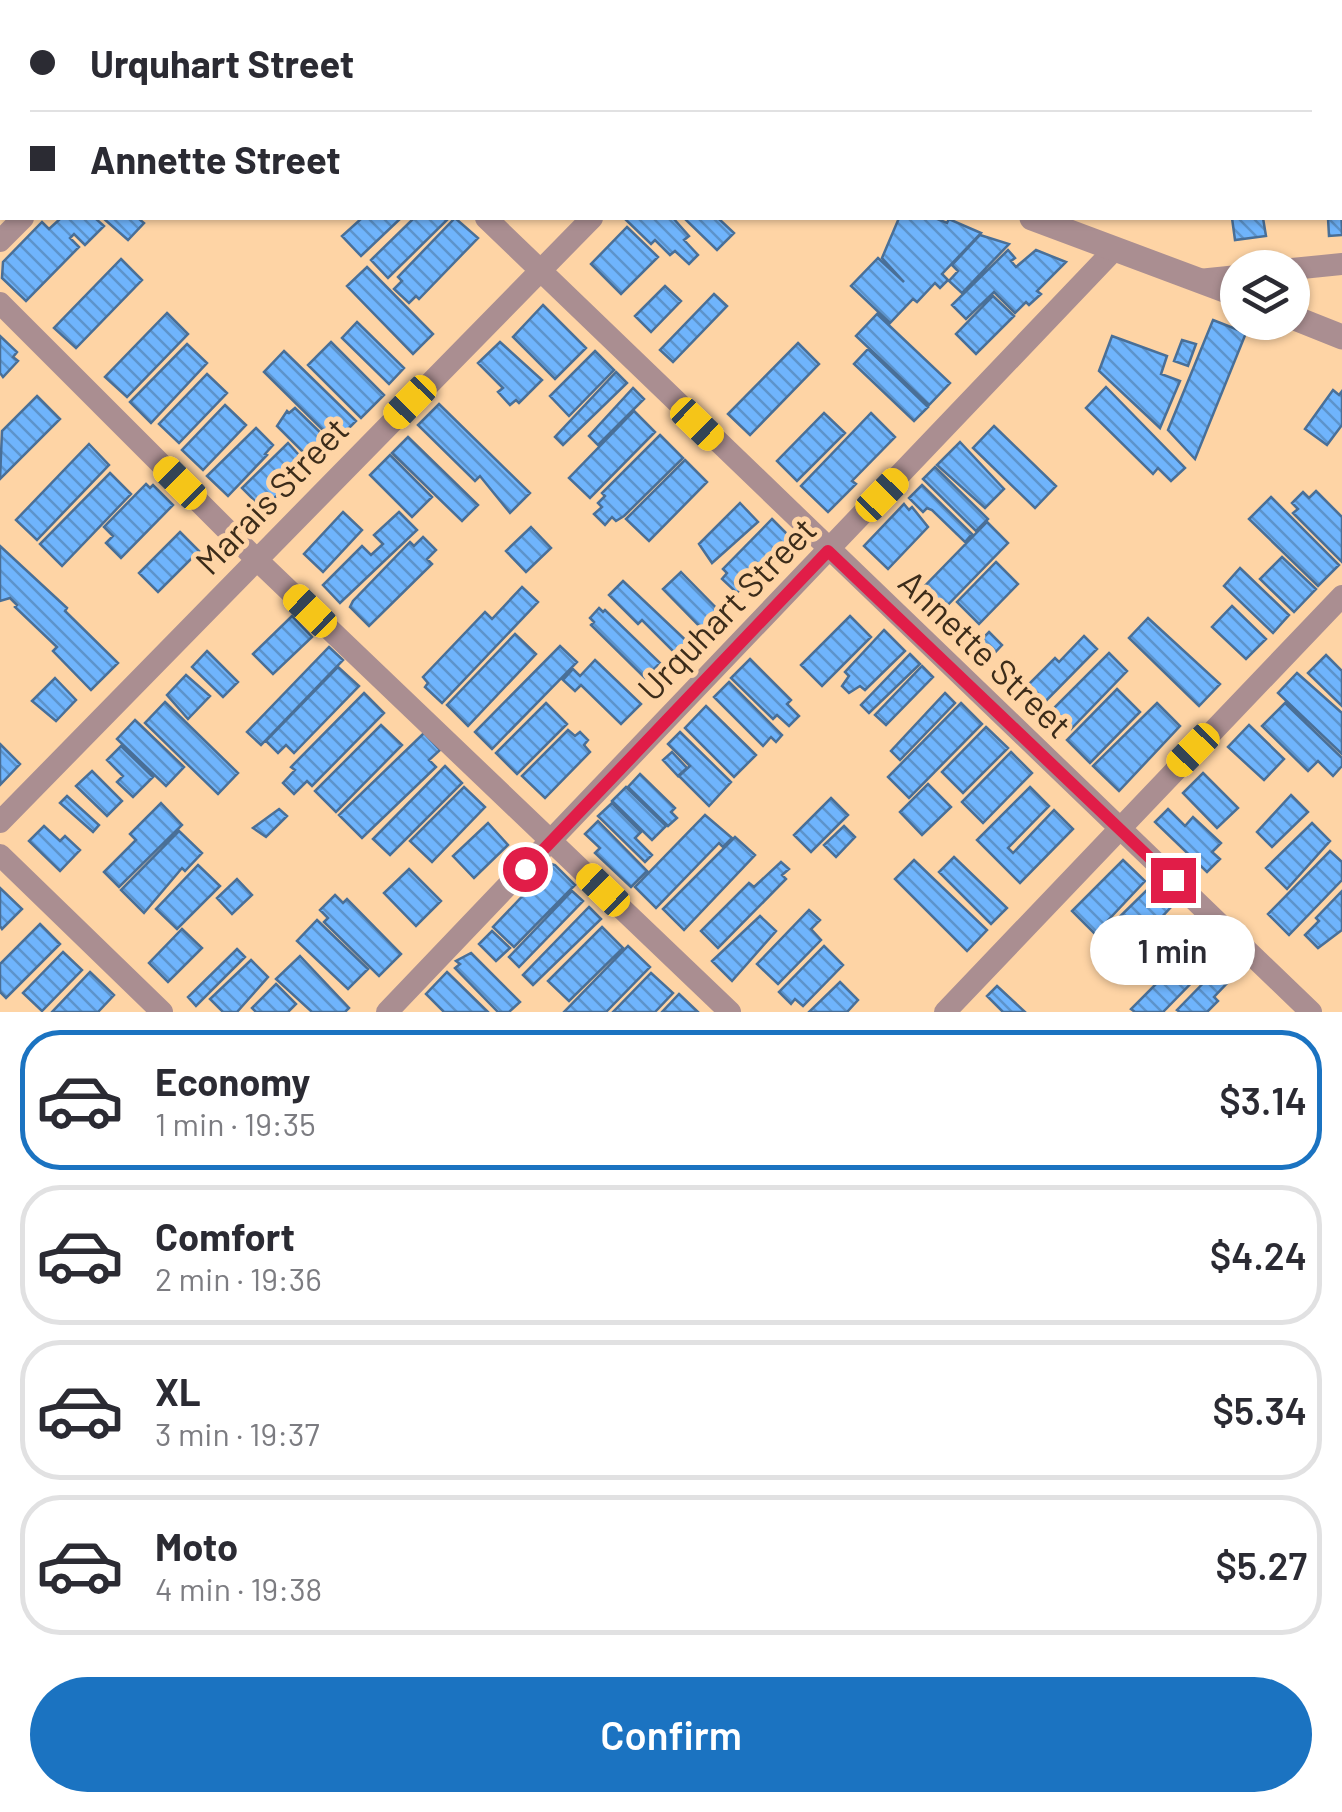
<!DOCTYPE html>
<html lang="en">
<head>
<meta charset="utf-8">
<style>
  :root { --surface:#fff; --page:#f7f7f7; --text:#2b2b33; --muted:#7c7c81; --line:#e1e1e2; --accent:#1b73c1 }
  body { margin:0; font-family:Barlow,sans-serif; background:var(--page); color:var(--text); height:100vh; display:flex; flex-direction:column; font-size:38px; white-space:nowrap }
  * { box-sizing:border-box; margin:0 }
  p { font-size:32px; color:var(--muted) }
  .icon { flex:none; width:55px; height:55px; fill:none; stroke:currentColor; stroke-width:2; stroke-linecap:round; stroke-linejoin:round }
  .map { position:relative; height:1012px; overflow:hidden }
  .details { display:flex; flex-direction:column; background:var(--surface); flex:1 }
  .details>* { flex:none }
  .guide { position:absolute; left:0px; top:0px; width:1342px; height:220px; box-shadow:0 2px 8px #0004; display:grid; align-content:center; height:220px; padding:0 30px; background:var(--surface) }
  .buttons { position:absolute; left:1220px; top:250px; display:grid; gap:20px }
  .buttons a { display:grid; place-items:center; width:90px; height:90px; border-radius:50%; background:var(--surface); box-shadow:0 2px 8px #0004; font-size:50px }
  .end { position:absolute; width:45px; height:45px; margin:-22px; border:12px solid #e11d48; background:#fff; box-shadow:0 0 0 5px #fff }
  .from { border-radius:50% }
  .bubble { position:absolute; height:70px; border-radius:35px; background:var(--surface); box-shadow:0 2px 8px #0004; font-size:32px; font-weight:600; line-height:70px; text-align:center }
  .car { position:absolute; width:30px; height:60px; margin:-30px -15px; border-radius:12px; box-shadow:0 0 8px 2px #0007; background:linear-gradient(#f5c518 24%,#345 0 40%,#f5c518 0 76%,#345 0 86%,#f5c518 0) }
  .guide b { display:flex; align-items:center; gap:35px; height:95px; font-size:38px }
  .guide b+b { border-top:2px solid var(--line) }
  .guide i { width:25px; height:25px; background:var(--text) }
  ul { padding:18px 0 0; list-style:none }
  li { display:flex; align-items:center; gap:30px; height:140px; margin:0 20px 15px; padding:0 10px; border:5px solid var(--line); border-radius:40px }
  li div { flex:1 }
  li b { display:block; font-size:38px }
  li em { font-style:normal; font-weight:600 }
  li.active { border-color:var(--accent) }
  li>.icon { width:90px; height:90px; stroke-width:1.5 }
  .primary-button { display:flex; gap:20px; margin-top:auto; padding:20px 30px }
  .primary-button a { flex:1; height:115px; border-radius:60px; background:var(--accent); color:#fff; font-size:40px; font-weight:600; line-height:115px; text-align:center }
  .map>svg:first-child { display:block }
  .building { fill:url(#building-back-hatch); stroke:#496f97; stroke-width:2.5 }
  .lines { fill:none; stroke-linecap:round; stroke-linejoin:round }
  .minor { stroke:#aa8e91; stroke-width:22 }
  .tertiary { stroke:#aa8e91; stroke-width:25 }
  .route { stroke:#e11d48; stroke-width:12 }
  .labels { text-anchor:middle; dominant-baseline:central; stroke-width:10; stroke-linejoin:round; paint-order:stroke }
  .street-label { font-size:35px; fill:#3c2c1a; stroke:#fed4a5 }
</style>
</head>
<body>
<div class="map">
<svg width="1342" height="1012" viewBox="0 0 1342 1012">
  <defs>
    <pattern id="building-back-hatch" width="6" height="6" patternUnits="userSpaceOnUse" patternTransform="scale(2.5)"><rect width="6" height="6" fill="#6fb4fc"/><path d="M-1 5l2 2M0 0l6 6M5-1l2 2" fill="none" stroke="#5c93cb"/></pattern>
  </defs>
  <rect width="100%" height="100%" fill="#fed4a5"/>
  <path class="building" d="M1340,154L1342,235L1329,236L1328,218H1340Z
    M61,218H95L104,226L85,245L74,234L70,238L79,247L26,301L2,278L3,262L42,222L49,229Z
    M103,218H138L144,223L128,240Z
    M362,218H401L361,256L342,236Z
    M414,218H449L388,278L371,260Z
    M455,218L478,238L419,299L416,296L409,303L394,289L402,281L398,277Z
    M624,218H673L689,236L684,240L698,255L689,264L675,251L670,255L655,240L651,244Z
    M684,218H718L734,233L717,250Z
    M899,218H935L947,223L949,219L981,233L942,274L948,280L940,288L935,283L917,302L913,299L890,323L851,286L878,258L904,282L882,258Z
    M1232,218H1263L1266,236L1235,240Z
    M627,227L658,257L621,294L591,264Z
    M980,235L1009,244L962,293L949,281L958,271L952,265Z
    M1008,250L1015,258L1011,261L1016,267L1036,250L1066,262L1037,291L1041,294L1029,305L1026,302L1015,313L994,292L966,319L952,305Z
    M121,259L142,280L76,348L54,328Z
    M367,267L433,334L413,354L347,286Z
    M665,286L681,301L651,332L635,316Z
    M714,294L727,306L673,362L660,350Z
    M993,296L1014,316L976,354L956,334Z
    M543,305L586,348L555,379L513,337Z
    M167,313L188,334L127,397L105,377Z
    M877,314L950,383L929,405L856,336Z
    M1213,320L1246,333L1195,459L1168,430Z
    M357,322L404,368L389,384L342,338Z
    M0,336L17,352L13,357L18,361L3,377L0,373Z
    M1112,336L1167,356L1161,374L1180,381L1160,428L1099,371Z
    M1182,340L1196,344L1188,366L1174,361Z
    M331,342L384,395L361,418L308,365Z
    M500,342L542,380L519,403L516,400L510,405L498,392L503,388L478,363Z
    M798,343L819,364L750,435L728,414Z
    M187,344L207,363L151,423L130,402Z
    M868,349L928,407L914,421L854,364Z
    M284,351L356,421L335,442L264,372Z
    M595,351L614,370L569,416L550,396Z
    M616,372L627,383L563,445L555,437Z
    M207,374L227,393L179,443L159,424Z
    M1106,387L1185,468L1171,481L1158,468L1153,474L1086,408Z
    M633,388L644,399L598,445L589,436Z
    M1333,390L1339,395L1342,391V425L1327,445L1305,429Z
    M37,396L60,419L0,479L2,431Z
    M439,404L530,493L510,513L480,476L475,481L418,425Z
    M225,405L246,425L203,470L182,450Z
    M295,408L326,438L308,457L277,426L287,411L289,413Z
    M634,411L655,432L590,498L569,478Z
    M824,413L845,433L797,481L777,461Z
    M871,413L895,437L852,481L856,484L828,512L801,486Z
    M994,426L1056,486L1035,508L973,448Z
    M256,428L273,445L265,454L267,455L228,496L207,476Z
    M660,435L683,458L624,516L616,521L612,517L605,525L594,514L602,507L598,503L605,496L602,493Z
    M408,437L478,505L462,521L392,453Z
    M960,442L1004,489L985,508L937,465Z
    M288,443L308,465L263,509L242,488Z
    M89,444L109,465L37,540L16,520Z
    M390,455L432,497L412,517L370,475Z
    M685,460L707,482L649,541L626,519Z
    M935,467L988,519L976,531L923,479Z
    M110,473L131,494L62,566L40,544Z
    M146,484L150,488L153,485L173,505L121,558L106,543L113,536L104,527Z
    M922,485L972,534L965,542L932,510L927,508L923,512L909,498Z
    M1316,491L1342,517V562L1293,513L1298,509L1292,503L1303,492L1309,498Z
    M1271,497L1339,565L1318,586L1249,519Z
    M740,503L758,522L712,563L699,544Z
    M904,504L909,510L912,507L928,527L888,569L864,546Z
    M343,512L362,530L323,572L304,554Z
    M399,512L417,530L340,603L323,585L362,546L371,555L383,544L374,535Z
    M772,519L795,542L746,591L742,587L737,593L722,579L727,573L723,569Z
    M987,522L1008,543L937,616L916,595Z
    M531,527L551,548L526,572L506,551Z
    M180,532L199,551L158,592L139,573Z
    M423,537L436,550L427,559L432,564L369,626L350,607L353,601L410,542L414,546Z
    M0,546L67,608L65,611L118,663L91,690L53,651L57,647L15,607L17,605L10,598L0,601Z
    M1282,557L1316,589L1294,612L1260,579Z
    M996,562L1018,584L979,624L957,602Z
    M1240,568L1289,615L1273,633L1224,586Z
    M681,572L727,619L709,636L663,589Z
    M623,581L694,648L682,660L642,620L638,624L609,595Z
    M522,587L538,602L442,703L425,687L428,683L423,677L485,612L492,619Z
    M1232,606L1266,639L1246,659L1212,627Z
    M599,608L603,612L605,610L660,663L645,678L591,625L594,622L590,618Z
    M292,616L312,637L273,674L253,654Z
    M850,616L871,637L822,686L801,665Z
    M1148,618L1220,684L1199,706L1129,638Z
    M884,630L905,651L865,690L860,686L849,693L842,686L849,676L845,672Z
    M989,632L1002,645L989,659L976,645Z
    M515,634L536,654L468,726L447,705Z
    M1084,636L1097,649L1036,711L1019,694L1055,658L1059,662Z
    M560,646L577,662L492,749L475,732Z
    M329,647L343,660L261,745L247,732Z
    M207,651L238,682L223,697L192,667Z
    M1109,653L1127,671L1071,729L1052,710Z
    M910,654L920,664L869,713L861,705Z
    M1326,655L1342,671V706L1308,673Z
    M750,659L791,700L787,704L799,716L789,726L777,715L773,719L731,678Z
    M595,660L641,704L621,724L581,685L575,691L563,680L573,669L580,676Z
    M922,666L933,677L886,725L875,715Z
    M338,667L359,686L294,753L286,745L278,753L266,741Z
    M1297,673L1342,713V754L1278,693Z
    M186,675L210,696L188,719L167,695Z
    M55,678L76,700L56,721L32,701Z
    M729,682L782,735L776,742L771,737L763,746L714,697Z
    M1117,689L1140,712L1090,763L1067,740Z
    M364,693L384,713L312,786L307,781L294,794L283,783L295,770L291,767Z
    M945,693L955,703L900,760L891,751Z
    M165,702L238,773L218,794L145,723Z
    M546,703L567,724L517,774L496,753Z
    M961,703L982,724L909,798L888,777Z
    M1157,703L1180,726L1119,791L1093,766Z
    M1285,703L1342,758V766L1333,776L1318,761L1308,771L1262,726Z
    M706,706L756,755L734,777L685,728Z
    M135,720L184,767L166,786L117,739Z
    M381,725L402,745L336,812L315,791Z
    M1249,725L1284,759L1264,780L1228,747Z
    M986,727L1008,748L963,793L942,772Z
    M568,730L575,736L580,732L588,740L584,745L590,752L545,798L522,776Z
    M680,732L731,782L709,806L679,776L690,766L668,744Z
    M424,733L440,750L429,760L436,767L362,838L339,815Z
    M0,744L20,764L0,785Z
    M121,746L153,777L133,797L117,782L123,776L107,760Z
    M672,752L687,768L678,776L663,760Z
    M1011,752L1032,773L983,823L962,802Z
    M445,766L462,783L390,855L373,839Z
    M92,771L122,801L107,816L76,786Z
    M1203,773L1238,808L1217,828L1183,793Z
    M640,774L675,808L671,812L677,818L668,826L628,787Z
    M928,784L951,807L922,835L900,812Z
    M464,787L485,807L432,862L410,841Z
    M626,787L666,826L652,840L612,801Z
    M1030,787L1049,806L1008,848L1013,853L1054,810L1073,829L1020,883L977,840Z
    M1291,795L1308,812L1272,847L1257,832Z
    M67,796L99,825L93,832L60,803Z
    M831,798L848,815L811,852L794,835Z
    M161,803L182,825L119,887L104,872L136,840L130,834Z
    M612,803L641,832L635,838L652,855L645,862L598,816Z
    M279,809L287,816L266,837L253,828Z
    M1168,809L1185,826L1193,817L1221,843L1212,852L1220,859L1207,872L1155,822Z
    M705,815L732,838L723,847L719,843L656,908L635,887Z
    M598,821L647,871L631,887L595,853L600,848L585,834Z
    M488,823L508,845L474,878L453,856Z
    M1312,823L1330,841L1287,889L1266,868Z
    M44,826L60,841L65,836L80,850L60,871L29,841Z
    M844,826L855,837L836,857L824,845Z
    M179,831L202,853L185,871L182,868L144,913L121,890Z
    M735,837L755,855L684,930L663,909Z
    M1330,851L1342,862V880L1289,935L1268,914Z
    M954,857L1007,908L991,924L939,872Z
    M914,860L987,930L967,951L895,879Z
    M1123,860L1145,881L1095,934L1072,911Z
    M781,862L789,869L782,875L786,879L718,948L701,931L749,883L754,887Z
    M548,863L555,865L575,885L514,947L493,927L531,887L527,883Z
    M198,865L220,886L177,929L156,909Z
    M409,869L441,901L416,926L384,893Z
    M237,879L252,895L232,914L217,898Z
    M1150,887L1171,907L1121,961L1116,955L1112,959L1100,948L1104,944L1098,938Z
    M0,888L22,909L2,929L0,926Z
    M572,891L583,901L519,967L509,957Z
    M1342,891V930L1318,948L1305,935L1319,921L1316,918Z
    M335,895L343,903L347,899L401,954L379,976L324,922L328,918L320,910Z
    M589,907L601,919L533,985L523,975Z
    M809,910L820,920L811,929L821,940L778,984L757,964Z
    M760,916L776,931L732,981L712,961Z
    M1172,917L1190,935L1150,976L1131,958Z
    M317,920L368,969L348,989L297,941Z
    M40,924L60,944L6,998L0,992V964Z
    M602,927L623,948L569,1001L548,981Z
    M182,929L202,948L168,982L149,963Z
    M492,931L510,948L496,961L479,944Z
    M1196,935L1207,945L1193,959L1204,970L1163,1012H1135L1131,1009L1167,973L1163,969Z
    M628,946L650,967L606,1012H564Z
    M824,946L843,965L803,1006L795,999L791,1004L779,992Z
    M237,949L245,957L196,1006L188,997Z
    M63,952L82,970L42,1011L23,993Z
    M471,953L520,1002L509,1012H498L455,968L460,964L456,961Z
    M300,956L349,1008L345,1012H312L276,979Z
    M251,960L268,977L237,1012H223L210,999Z
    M1219,967L1231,979L1214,997L1218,1001L1207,1012H1180L1177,1010Z
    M90,972L114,995L98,1012H52Z
    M447,972L488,1012H444L426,994Z
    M651,973L673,993L655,1012H613Z
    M840,982L858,1000L847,1012H809Z
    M276,984L296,1004L288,1012H256L252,1008Z
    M997,986L1025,1012H1003L987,996Z
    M679,994L698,1012H662Z"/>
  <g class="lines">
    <path class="minor" d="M272,0L274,2
      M232,2L235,0
      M787,2V0
      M486,218L1311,1012
      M0,241L23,218
      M1292,269L1342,264
      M1199,280L1238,276
      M0,303L257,560L730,1012
      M0,822L592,218
      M0,855L162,1012
      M387,1012L1114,250
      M945,1012L1342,596"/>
    <path class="tertiary" d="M484,0L490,2
      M1032,218L1238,295
      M1292,317L1342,337"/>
  </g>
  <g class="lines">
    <path class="route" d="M525,869L828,551L1173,880"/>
  </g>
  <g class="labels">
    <g class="street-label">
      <text transform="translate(271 495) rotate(-46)">Marais Street</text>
      <text transform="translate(726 608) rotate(-46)">Urquhart Street</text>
      <text transform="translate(986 653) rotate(44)">Annette Street</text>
    </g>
  </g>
</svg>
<div class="buttons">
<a><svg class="icon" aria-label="layers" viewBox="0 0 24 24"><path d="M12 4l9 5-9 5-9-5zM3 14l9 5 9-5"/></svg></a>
</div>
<i class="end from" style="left:525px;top:869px"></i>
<i class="end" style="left:1173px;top:880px"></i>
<div class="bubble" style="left:1090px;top:915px;width:165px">1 min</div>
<i class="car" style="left:410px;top:402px;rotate:224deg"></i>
<i class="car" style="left:697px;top:424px;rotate:134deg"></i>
<i class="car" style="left:180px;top:483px;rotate:315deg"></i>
<i class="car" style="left:882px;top:495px;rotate:44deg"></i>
<i class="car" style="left:310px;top:611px;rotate:314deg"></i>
<i class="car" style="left:1193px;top:750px;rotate:224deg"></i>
<i class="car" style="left:603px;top:890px;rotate:314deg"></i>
<div class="guide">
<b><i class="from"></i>Urquhart Street</b>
<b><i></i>Annette Street</b>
</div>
</div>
<section class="details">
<ul>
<li class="active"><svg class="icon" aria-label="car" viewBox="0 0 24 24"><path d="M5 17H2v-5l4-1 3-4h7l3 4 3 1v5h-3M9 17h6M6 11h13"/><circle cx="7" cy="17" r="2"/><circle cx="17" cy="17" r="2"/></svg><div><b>Economy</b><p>1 min · 19:35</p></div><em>$3.14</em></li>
<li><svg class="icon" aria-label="car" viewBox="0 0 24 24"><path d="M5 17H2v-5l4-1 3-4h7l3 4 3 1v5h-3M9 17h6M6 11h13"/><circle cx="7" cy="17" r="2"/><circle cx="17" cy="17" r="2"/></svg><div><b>Comfort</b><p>2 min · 19:36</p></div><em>$4.24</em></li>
<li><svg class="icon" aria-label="car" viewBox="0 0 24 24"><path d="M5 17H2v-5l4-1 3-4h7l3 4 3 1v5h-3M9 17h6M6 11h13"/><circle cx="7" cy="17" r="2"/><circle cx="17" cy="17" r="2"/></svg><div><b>XL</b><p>3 min · 19:37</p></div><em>$5.34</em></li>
<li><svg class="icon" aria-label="car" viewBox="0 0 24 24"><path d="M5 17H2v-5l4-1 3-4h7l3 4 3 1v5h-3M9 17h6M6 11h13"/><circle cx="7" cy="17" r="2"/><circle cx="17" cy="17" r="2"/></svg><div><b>Moto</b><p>4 min · 19:38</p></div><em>$5.27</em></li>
</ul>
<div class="primary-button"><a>Confirm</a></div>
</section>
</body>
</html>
